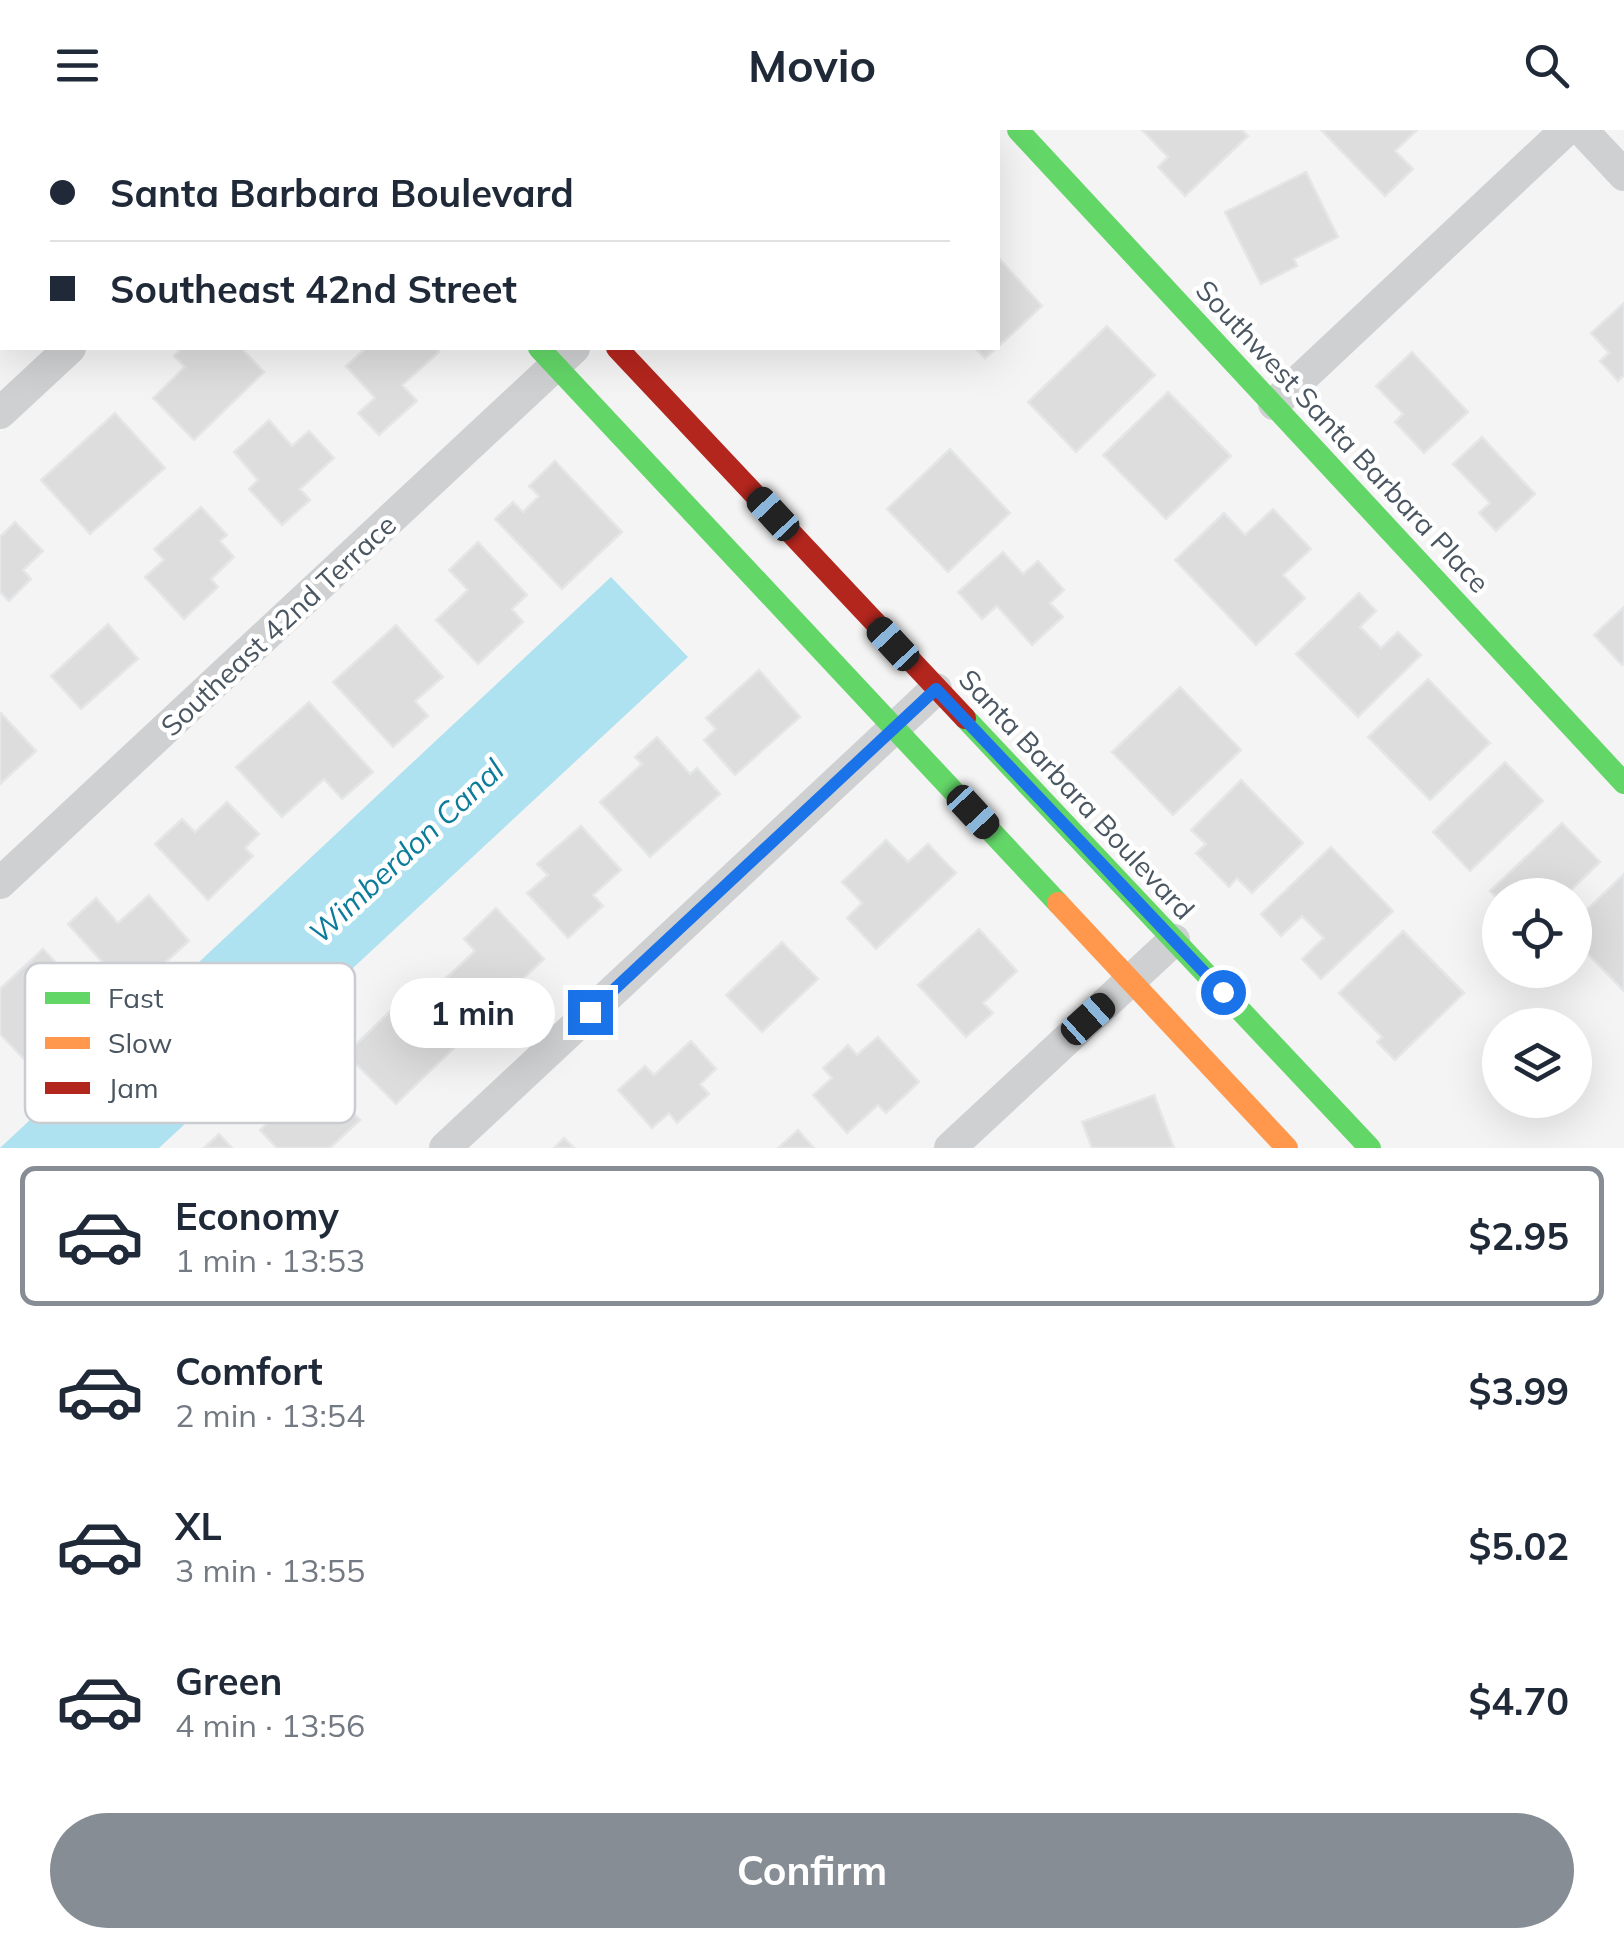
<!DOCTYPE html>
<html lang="en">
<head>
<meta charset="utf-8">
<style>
  :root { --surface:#fff; --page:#f6f6f7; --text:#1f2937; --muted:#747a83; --line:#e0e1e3; --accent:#868d94 }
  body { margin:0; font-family:Mulish,sans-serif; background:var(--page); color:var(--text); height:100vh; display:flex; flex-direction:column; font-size:38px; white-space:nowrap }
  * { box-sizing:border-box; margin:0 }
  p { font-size:32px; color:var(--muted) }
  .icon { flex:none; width:55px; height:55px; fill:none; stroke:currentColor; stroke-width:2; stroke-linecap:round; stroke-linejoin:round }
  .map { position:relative; height:1018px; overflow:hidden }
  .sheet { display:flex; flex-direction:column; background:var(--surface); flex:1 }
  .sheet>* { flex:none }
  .hud { position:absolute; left:0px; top:0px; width:1000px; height:220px; box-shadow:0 10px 40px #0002; display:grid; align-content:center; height:220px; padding:0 50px; background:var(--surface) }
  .fabs { position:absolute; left:1482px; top:748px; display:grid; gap:20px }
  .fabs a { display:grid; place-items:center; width:110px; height:110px; border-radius:50%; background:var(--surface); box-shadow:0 10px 40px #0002; font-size:50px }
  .end { position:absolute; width:45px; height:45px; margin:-22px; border:12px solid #1a73e8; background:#fff; box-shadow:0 0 0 5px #fff }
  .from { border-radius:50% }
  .bubble { position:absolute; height:70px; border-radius:35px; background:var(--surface); box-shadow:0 10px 40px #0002; font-size:32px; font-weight:700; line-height:70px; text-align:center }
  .car { position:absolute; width:30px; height:60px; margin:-30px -15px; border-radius:12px; box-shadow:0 0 8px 2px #0007; background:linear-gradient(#222 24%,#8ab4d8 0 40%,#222 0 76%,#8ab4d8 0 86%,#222 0) }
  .hud b { display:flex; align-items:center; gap:35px; height:95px; font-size:38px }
  .hud b+b { border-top:2px solid var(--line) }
  .hud i { width:25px; height:25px; background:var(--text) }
  ul { padding:18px 0 0; list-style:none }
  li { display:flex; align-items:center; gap:30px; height:140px; margin:0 20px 15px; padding:0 30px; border:5px solid transparent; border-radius:15px }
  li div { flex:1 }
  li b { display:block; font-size:38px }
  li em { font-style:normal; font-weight:700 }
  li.current { border-color:var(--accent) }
  li>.icon { width:90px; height:90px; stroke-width:1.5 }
  .action { display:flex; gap:20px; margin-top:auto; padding:20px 50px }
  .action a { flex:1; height:115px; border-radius:60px; background:var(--accent); color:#fff; font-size:40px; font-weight:700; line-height:115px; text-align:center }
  header { display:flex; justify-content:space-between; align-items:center; height:130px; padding:0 50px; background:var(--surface); font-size:45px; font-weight:700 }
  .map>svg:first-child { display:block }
  .water { fill:#aee2f0 }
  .building { fill:#ddddde; stroke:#e5e6e7; stroke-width:2.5 }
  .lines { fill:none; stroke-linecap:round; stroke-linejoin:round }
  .street { stroke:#ced0d2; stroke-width:32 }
  .fast { stroke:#63d668; stroke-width:22 }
  .slow { stroke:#ff974d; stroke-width:22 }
  .jam { stroke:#b3261e; stroke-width:22 }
  .route { stroke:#1a73e8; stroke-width:12 }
  .labels { text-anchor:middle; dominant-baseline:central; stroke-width:9; stroke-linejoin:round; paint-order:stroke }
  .street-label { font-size:28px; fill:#4a5661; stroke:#fff }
  .water-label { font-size:30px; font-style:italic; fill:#0c7c9b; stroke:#fff }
  .key { fill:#fff; stroke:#c9ccd0; stroke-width:2.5 }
  .key-label { font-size:28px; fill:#4a5661 }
</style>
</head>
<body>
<header><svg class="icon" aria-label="menu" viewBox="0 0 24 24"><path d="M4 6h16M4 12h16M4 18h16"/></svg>Movio<svg class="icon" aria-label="search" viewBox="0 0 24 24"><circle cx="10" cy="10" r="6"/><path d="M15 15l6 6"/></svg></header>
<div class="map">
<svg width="1624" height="1018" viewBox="0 0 1624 1018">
  <rect width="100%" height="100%" fill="#f4f4f4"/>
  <path class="water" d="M611,447L688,527L159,1018H0Z"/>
  <path class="building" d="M1142,0H1242L1248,6L1185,66L1158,37L1168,27Z
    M1321,0H1417L1395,21L1413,39L1385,66Z
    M1306,42L1338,107L1294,129L1297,136L1261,154L1225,82Z
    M2,91V186L0,189V93Z
    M998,127L1042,176L998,217Z
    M1624,173V245L1618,251L1600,231L1609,223L1591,203Z
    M1107,196L1155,245L1076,322L1028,272Z
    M182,218H241L264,242L194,310L153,268L185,237L174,226Z
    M366,218H435L439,222L402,255L417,271L379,305L358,283L375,268L346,236Z
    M975,218H997L985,228Z
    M1412,222L1468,282L1424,323L1395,292L1403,284L1376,256Z
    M1168,262L1231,326L1166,389L1103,325Z
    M115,283L165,338L90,404L41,350Z
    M269,290L292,316L309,301L334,328L300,359L310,370L282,395L249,359L258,350L234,322Z
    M1482,307L1535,364L1496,401L1479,383L1490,373L1453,334Z
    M950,319L1010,383L948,442L887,379Z
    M555,331L622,402L562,459L495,389L513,372L523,382L539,366L529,356Z
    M201,377L227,405L220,411L234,427L211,449L218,457L184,489L145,447L164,430L154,419Z
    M1273,379L1311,419L1283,445L1305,468L1256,515L1175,430L1224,383L1245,405Z
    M15,392L43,421L23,440L31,449L9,471L0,462V407Z
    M478,412L527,465L512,479L523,492L478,534L436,490L468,460L449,440Z
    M1003,422L1023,444L1038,431L1064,460L1050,473L1063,487L1032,515L997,476L982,489L958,462Z
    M1359,463L1376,481L1360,497L1381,518L1398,502L1421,525L1358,587L1296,524Z
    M1624,477V532L1622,535L1594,505Z
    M108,494L138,529L81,579L51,546Z
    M396,495L443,547L415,571L428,586L393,617L333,552Z
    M759,540L800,587L735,645L704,610L716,599L706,588Z
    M1428,549L1490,613L1430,670L1368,607Z
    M1180,557L1241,620L1173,685L1112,622Z
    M309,572L373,642L342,669L324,649L282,687L236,637Z
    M1,583L36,621L0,654V584Z
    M657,607L690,644L697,638L720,664L650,727L600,672L642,634L635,627Z
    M1505,632L1543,671L1470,741L1433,702Z
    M1241,650L1303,713L1252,763L1237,748L1229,757L1196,723L1206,714L1191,700Z
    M227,672L259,704L245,718L253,726L208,770L155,714L182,689L195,702Z
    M1562,693L1600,732L1566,765H1500V771L1490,761Z
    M581,696L621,740L593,765L603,776L568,808L527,763L548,745L537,734Z
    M886,710L908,732L928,714L956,743L876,819L847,788L862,773L842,752Z
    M1331,717L1393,781L1321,849L1302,829L1324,808L1302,786L1281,806L1261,784Z
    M1624,744V861L1575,811V791Z
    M149,765L189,811L146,850L139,841L123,855L68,794L96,768L118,793Z
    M496,778L544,829L509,862L504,857L476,885L443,851L475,821L464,809Z
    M979,799L1017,841L983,873L993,883L966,907L918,855Z
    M1403,801L1464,863L1395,930L1377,912L1382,907L1339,863Z
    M782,812L818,849L762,902L726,865Z
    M43,819L107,886L73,919L53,898L23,928L0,904V859Z
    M408,864L458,914L396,974L346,924Z
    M878,907L919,952L886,983L878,975L847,1003L813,965L832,948L823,938L848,915L857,925Z
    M691,911L716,939L700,954L709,964L677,993L669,983L652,998L618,960L645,936L654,945Z
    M302,929L360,990L330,1018H277L260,1000L288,973L272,957Z
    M1154,965L1174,1018H1092L1082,992Z
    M798,1000L814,1018H778Z
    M219,1004L232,1018H204Z
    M564,1008L574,1018H554Z"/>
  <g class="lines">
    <path class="street" d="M1582,0L1624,45
      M300,2L302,0
      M801,2L804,0
      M1274,274L1566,0
      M0,283L70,218
      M0,753L574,218
      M445,1018L936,559
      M950,1018L1174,810"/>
    <path class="fast" d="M337,0L339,2
      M414,0L416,2
      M1018,0L1624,653
      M539,218L1058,773
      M965,588L1370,1018"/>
    <path class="slow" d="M1058,773L1287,1018"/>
    <path class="jam" d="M617,218L965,588"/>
  </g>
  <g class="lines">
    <path class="route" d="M590,882L936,559L1223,862"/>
  </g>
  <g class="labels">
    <g class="street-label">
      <text transform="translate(1343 306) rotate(47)">Southwest Santa Barbara Place</text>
      <text transform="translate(278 495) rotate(-43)">Southeast 42nd Terrace</text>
      <text transform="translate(1077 664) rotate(47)">Santa Barbara Boulevard</text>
    </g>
    <g class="water-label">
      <text transform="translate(406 721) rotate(-43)">Wimberdon Canal</text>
    </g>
  </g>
  <rect x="25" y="833" width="330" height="160" rx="15" class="key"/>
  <rect x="45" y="862" width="45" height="12" fill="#63d668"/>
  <rect x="45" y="907" width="45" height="12" fill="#ff974d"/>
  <rect x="45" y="952" width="45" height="12" fill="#b3261e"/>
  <g class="key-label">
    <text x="108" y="878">Fast</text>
    <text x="108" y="923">Slow</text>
    <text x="108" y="968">Jam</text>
  </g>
</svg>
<div class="fabs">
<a><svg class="icon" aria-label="locate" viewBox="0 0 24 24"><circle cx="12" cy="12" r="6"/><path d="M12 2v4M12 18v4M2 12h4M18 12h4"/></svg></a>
<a><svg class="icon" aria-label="layers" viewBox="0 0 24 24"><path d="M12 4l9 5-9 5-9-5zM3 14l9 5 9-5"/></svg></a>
</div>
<i class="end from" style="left:1223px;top:862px"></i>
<i class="end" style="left:590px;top:882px"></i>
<div class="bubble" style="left:390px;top:848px;width:165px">1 min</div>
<i class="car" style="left:773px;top:384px;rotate:317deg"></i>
<i class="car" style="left:893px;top:514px;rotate:317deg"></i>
<i class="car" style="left:973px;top:682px;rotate:137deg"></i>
<i class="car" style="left:1088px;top:889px;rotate:48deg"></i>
<div class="hud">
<b><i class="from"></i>Santa Barbara Boulevard</b>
<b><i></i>Southeast 42nd Street</b>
</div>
</div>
<section class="sheet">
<ul>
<li class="current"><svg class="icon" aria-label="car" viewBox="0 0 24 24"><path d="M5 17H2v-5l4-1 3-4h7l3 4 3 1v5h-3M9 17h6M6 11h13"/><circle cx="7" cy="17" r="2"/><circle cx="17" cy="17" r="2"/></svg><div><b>Economy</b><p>1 min · 13:53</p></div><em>$2.95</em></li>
<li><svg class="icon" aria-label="car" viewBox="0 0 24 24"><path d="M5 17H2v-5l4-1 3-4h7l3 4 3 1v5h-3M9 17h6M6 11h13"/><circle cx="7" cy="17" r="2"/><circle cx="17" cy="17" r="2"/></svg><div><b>Comfort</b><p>2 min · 13:54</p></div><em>$3.99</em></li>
<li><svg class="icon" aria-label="car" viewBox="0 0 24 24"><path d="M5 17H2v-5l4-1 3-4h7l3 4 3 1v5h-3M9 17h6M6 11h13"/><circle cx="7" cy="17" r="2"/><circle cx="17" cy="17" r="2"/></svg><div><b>XL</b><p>3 min · 13:55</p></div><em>$5.02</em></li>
<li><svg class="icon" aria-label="car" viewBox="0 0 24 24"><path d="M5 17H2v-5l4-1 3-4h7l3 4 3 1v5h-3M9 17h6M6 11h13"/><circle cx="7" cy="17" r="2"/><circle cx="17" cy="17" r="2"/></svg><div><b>Green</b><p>4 min · 13:56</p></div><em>$4.70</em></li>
</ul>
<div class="action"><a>Confirm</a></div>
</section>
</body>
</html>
